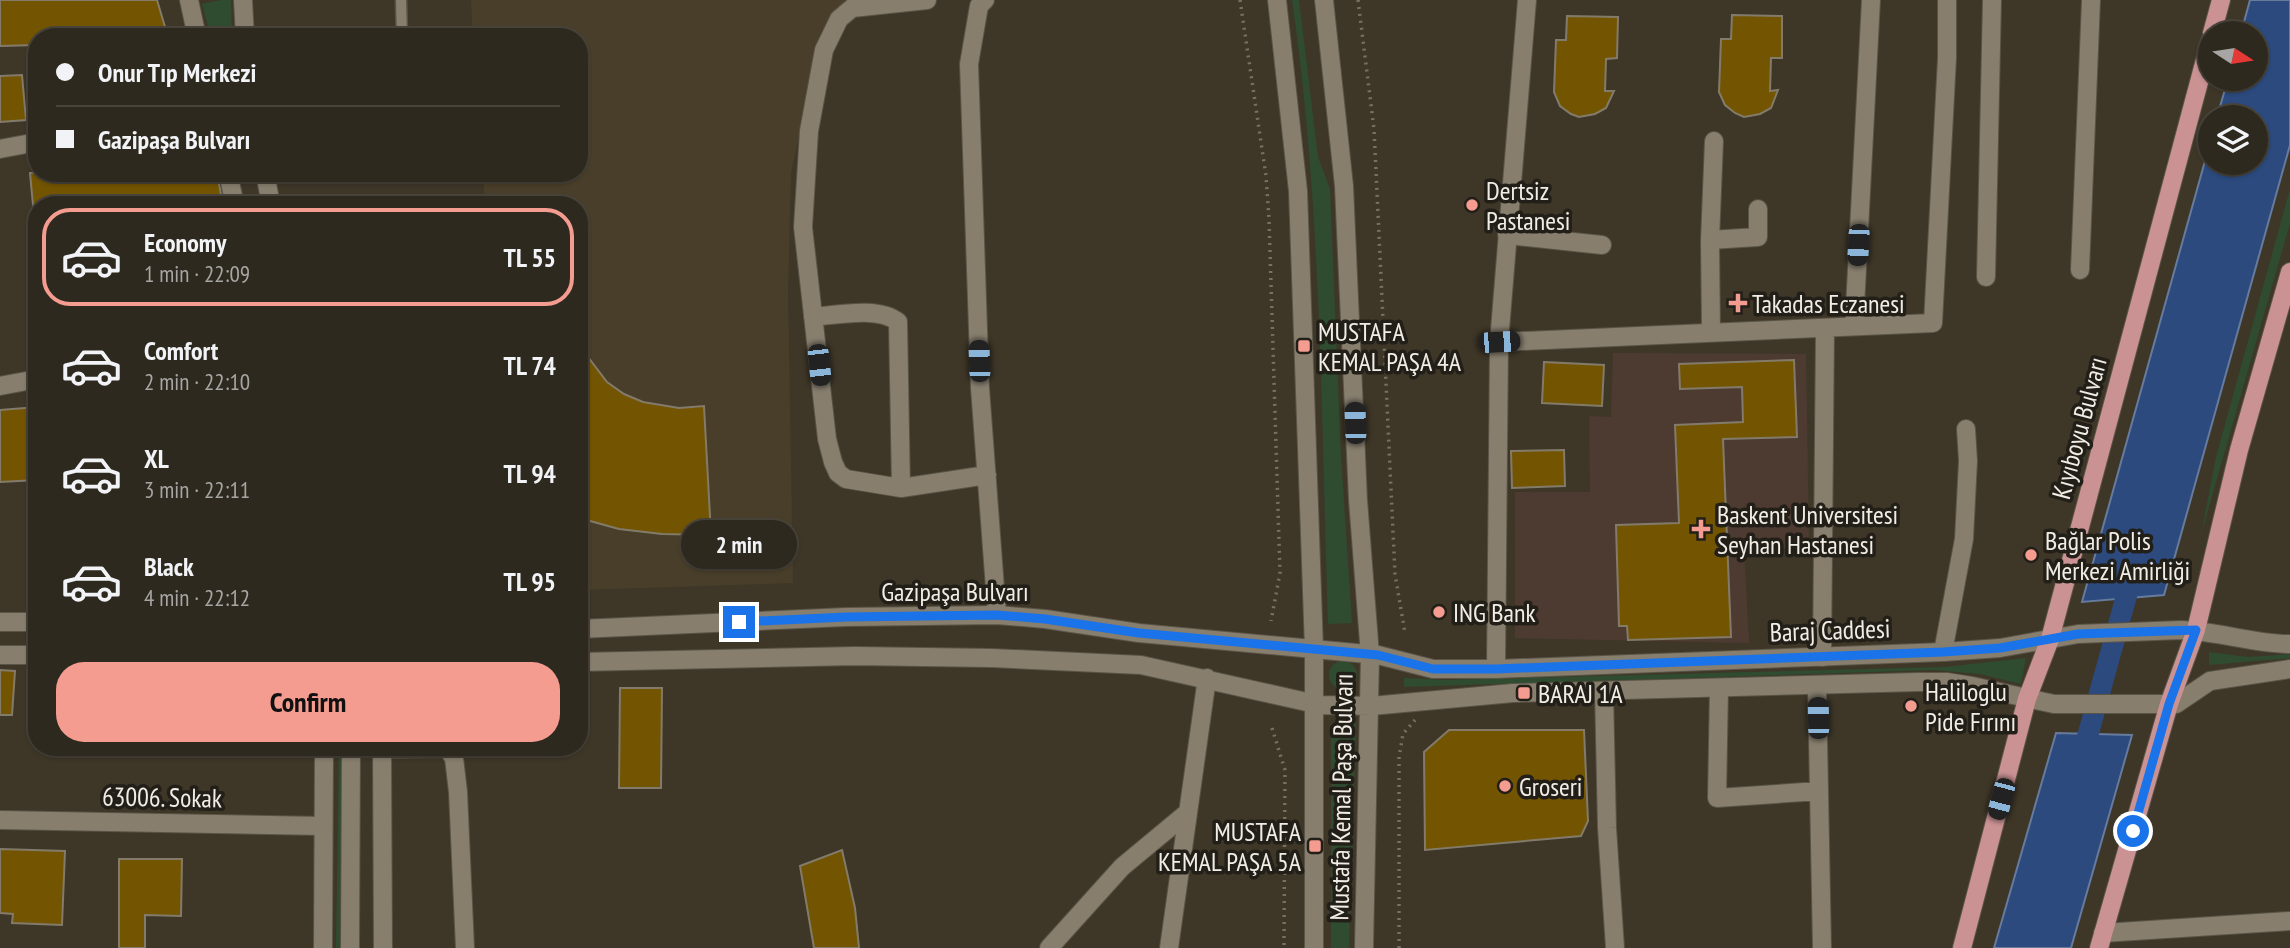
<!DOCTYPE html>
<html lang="en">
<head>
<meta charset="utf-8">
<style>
  :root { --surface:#2e291e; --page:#3a352b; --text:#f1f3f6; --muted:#a7a6a4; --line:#49453c; --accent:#f59c91 }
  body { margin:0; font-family:"PT Sans Narrow",sans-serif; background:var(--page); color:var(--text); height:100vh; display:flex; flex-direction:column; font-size:26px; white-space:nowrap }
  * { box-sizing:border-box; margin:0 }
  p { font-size:23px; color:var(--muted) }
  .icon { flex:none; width:38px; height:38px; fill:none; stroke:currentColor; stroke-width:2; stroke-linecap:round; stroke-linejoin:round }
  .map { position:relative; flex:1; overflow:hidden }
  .panel { position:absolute; left:28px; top:196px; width:560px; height:560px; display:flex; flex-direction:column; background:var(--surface); border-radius:28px; box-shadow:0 2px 5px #0004,0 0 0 2px var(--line) }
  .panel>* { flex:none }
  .hud { position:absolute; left:28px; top:28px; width:560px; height:154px; border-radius:28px; box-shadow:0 2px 5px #0004,0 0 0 2px var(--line); display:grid; align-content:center; height:154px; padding:0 28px; background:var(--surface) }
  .needle { width:46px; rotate:102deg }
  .controls { position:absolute; left:2198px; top:21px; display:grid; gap:14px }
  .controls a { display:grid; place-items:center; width:70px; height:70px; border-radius:50%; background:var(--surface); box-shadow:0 2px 5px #0004,0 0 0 2px var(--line); font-size:35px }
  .end { position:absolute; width:32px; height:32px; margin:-16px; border:9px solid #1a73e8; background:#fff; box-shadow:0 0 0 4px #fff }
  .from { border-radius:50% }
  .bubble { position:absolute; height:49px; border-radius:24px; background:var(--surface); box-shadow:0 2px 5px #0004,0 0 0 2px var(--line); font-size:23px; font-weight:600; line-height:49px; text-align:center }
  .car { position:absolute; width:21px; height:42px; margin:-21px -10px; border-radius:9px; box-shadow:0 0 5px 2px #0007; background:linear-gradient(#222 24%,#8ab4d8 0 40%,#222 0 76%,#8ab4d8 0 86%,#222 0) }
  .hud b { display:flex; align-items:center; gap:24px; height:66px; font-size:26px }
  .hud b+b { border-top:2px solid var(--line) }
  .hud i { width:18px; height:18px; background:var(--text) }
  ul { padding:12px 0 0; list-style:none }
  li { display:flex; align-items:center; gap:21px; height:98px; margin:0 14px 10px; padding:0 14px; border:4px solid transparent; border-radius:28px }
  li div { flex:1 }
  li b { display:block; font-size:26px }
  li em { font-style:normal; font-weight:600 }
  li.current { border-color:var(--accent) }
  li>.icon { width:63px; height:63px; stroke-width:1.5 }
  .button { display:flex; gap:14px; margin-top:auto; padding:14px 28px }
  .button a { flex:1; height:80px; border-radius:28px; background:var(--accent); color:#111; font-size:28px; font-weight:600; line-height:80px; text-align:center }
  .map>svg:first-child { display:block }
  .built { fill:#493e29 }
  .medical { fill:#4d3b32 }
  .green { fill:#2f4c30 }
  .water { fill:#2c4a7e; stroke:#677b9d; stroke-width:2 }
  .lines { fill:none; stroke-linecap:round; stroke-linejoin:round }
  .canal { stroke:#2c4a7e; stroke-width:21 }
  .building { fill:#735400; stroke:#837b6a; stroke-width:2 }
  .lane-casing { stroke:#5a5447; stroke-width:13 }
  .street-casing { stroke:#5a5447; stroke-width:20 }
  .secondary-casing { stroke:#5a5447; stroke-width:20 }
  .primary-casing { stroke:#5a5447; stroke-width:20 }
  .path { stroke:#777164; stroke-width:3.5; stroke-dasharray:2 5; stroke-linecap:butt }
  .lane { stroke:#877e6e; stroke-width:10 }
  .street { stroke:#877e6e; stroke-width:18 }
  .secondary { stroke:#877e6e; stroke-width:18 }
  .primary { stroke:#cb9294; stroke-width:18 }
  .route { stroke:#1a73e8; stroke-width:9 }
  .poi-dot { fill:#f59c91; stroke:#221f18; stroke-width:2.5 }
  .labels { text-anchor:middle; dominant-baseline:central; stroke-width:7; stroke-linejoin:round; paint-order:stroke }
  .poi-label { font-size:26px; fill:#f2ede4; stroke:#221f18; text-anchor:start }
  .street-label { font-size:26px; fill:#f2ede4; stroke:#221f18 }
</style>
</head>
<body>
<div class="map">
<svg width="2290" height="948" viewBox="0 0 2290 948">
  <rect width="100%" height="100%" fill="#3e3728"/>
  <path class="built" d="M471,0H845L821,32L791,173L788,293L793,583L579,590V205H485L483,173H579V37H473Z"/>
  <path class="medical" d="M1613,353L1806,354L1809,548L1744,547L1749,643L1515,638V492H1590L1589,416L1611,417Z"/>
  <path class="green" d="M221,0H231L232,37H211L202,4Z
    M1292,0H1299L1318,157L1330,189L1341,456L1352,623L1328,624C1321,416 1322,206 1292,0Z
    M2290,189V223L2201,535L2216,457Z
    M2209,652L2248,657L2290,654V658L2209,665Z
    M2026,658L2021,684L1980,674L1933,670L1404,687V678L1445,680L1944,667Z
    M1329 675a14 14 0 1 1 28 0a14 14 0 1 1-28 0Z
    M1356,722L1349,948H1331V723L1343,726Z
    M339,747H342L340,948H336Z"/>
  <path class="water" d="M2250,0H2290V145L2164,595L2082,602L2210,143V163H2256V117H2217L2228,79H2256V33H2241Z
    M2056,733L2132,735L2071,948H1994Z"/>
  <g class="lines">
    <path class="canal" d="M2081,760L2133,572"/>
  </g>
  <path class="building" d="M0,0H157L168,37H37V45L0,46Z
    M1732,15L1782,16V58H1771L1770,91L1778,90L1771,108L1760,114L1744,117L1735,113L1725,105L1719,92L1721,39H1731Z
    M1567,16L1618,17L1617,58L1606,59L1605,91H1614L1606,108L1595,114L1579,117L1571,114L1560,106L1554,92L1556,40H1566Z
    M22,75L26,120L0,122V76Z
    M30,173H217L223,205H33Z
    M579,345L607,382L624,394L643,402L679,408L704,406L711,535L662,534L619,529L579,518Z
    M1794,360L1797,437L1723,439L1731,637L1628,640L1627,626H1619L1616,525L1679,523L1675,425L1743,422L1742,387L1680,389L1679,364Z
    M1544,362L1604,365L1602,406L1542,403Z
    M37,407V480L0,482V410Z
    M1564,450L1565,486L1512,488L1511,451Z
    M0,670L15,671L12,715H0Z
    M620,688H662L661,788H619Z
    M1449,730H1584L1588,821L1581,836L1425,850L1424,752Z
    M0,849L65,851L62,925L12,923L13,914L0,913Z
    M842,850L855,908L859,948H814L800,866Z
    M119,859H182L181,916L145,915V948H119Z"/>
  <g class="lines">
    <defs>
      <path id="lane" d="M401,0L402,37"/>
      <path id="street" d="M927,0L852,8L839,19L824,50L809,131L803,227L827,439L833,462L838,473L846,479L901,488L987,475
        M985,0L979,6L969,64L980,388L997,615
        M0,149L37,142
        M1507,235L1602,245
        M1710,240L1758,237V209
        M2080,270L2091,0
        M1986,277L1992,0
        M813,317C837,315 879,306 898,322L901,488
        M1854,326L1871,0
        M1711,332L1710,240L1714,141
        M1499,342L1933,323L1947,58V0
        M0,386L37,379
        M1943,652L1964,539L1968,461L1966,429
        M1822,657L1825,328
        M1496,669L1499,342L1527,0
        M1817,686L1822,948
        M1719,688L1717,798L1819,791
        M1604,691L1607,828L1615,948
        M0,820L323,826
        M2103,933L2290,921
        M383,948L382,749L447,748L454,758L458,792L465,948
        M1049,948L1122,867L1187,813
        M1169,948L1207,678"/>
      <path id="secondary" d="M189,0L197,37
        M243,0L245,37
        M1277,0L1298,191L1314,649V948
        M1324,0L1344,186L1358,500L1370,655L1364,948
        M228,173L235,205
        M265,173L271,205
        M0,622H37
        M579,629L846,617L997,615L1045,619L1139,633L1378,655L1433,669H1496L1943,652L2000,648L2078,634L2181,630C2218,631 2253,644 2290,644
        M0,655H37
        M579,662L855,656L992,658L1141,665L1320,705L1371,706L1513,693L1918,682H1947L1972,686L2054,704H2176L2210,681L2290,669
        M323,948L324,747
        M350,948L351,747"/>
      <path id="primary" d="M2212,33L2221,0
        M1962,948L2027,699L2050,639L2210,41
        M2099,948L2169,704L2196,630L2239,450L2290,272"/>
    </defs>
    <use href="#lane" class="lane-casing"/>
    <use href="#street" class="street-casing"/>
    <use href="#secondary" class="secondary-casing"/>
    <use href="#primary" class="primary-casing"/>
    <path class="path" d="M1240,0L1266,176L1269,219L1280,573L1271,621
      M1358,0L1374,129L1395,574L1405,633
      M1272,728L1285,770L1284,948
      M1399,948V757L1403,734L1415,720"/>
    <use href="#lane" class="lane"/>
    <use href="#street" class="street"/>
    <use href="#secondary" class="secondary"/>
    <use href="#primary" class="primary"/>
  </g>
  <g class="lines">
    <path class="route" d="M739,622L846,617L997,615L1045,619L1139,633L1378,655L1433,669H1496L1943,652L2000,648L2078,634L2196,630L2169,704L2133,831"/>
  </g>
  <g class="poi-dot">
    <circle cx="1472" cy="205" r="7"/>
    <path d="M1734.5 292.5h7v7h7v7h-7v7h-7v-7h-7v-7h7z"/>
    <rect x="1297" y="339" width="14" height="14" rx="3.5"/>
    <path d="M1697.5 518.5h7v7h7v7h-7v7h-7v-7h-7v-7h7z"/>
    <circle cx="2031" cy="555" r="7"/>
    <circle cx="1439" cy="612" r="7"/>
    <rect x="1517" y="686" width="14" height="14" rx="3.5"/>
    <circle cx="1911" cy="706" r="7"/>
    <circle cx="1505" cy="786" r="7"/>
    <rect x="1308" y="839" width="14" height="14" rx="3.5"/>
  </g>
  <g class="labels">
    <g class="poi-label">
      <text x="1486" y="190">Dertsiz<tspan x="1486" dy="30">Pastanesi</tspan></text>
      <text x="1752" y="303">Takadas Eczanesi</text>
      <text x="1318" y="331">MUSTAFA<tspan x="1318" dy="30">KEMAL PAŞA 4A</tspan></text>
      <text x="1717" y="514">Baskent Universitesi<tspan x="1717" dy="30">Seyhan Hastanesi</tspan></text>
      <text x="2045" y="540">Bağlar Polis<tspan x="2045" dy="30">Merkezi Amirliği</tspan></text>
      <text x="1453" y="612">ING Bank</text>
      <text x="1925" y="691">Haliloglu<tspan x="1925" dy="30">Pide Fırını</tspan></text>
      <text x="1538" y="693">BARAJ 1A</text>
      <text x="1519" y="786">Groseri</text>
      <text x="1301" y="831" text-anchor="end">MUSTAFA<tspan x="1301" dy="30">KEMAL PAŞA 5A</tspan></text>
    </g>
    <g class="street-label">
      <text transform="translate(2079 428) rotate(-75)">Kıyıboyu Bulvarı</text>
      <text x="955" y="591">Gazipaşa Bulvarı</text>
      <text transform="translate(1830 630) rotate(-2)">Baraj Caddesi</text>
      <text transform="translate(162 797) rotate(1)">63006. Sokak</text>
      <text transform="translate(1341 797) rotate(-89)">Mustafa Kemal Paşa Bulvarı</text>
    </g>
  </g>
</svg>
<div class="controls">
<a><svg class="needle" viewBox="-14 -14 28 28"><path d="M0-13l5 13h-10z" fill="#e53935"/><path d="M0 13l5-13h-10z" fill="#a7a6a4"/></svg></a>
<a><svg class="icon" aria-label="layers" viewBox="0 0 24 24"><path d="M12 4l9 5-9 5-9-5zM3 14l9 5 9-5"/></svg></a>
</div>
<i class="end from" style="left:2133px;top:831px"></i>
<i class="end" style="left:739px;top:622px"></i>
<div class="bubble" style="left:681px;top:520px;width:116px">2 min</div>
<i class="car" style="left:1858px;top:245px;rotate:183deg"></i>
<i class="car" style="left:1499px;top:342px;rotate:87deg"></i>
<i class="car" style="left:979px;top:361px;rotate:358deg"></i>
<i class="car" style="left:819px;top:365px;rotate:174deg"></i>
<i class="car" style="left:1355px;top:423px;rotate:358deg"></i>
<i class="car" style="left:1818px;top:718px;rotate:359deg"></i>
<i class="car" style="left:2001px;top:799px;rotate:195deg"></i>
<div class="hud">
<b><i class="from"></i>Onur Tıp Merkezi</b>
<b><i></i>Gazipaşa Bulvarı</b>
</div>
<section class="panel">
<ul>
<li class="current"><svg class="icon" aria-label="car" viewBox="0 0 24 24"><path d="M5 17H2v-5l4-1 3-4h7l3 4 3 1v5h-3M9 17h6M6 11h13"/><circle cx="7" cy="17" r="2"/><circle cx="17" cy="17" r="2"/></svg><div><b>Economy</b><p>1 min · 22:09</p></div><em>TL 55</em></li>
<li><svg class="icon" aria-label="car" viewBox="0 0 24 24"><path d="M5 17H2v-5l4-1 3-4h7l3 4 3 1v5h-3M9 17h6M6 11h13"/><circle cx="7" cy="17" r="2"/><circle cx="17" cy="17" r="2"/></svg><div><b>Comfort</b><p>2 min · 22:10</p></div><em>TL 74</em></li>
<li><svg class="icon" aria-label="car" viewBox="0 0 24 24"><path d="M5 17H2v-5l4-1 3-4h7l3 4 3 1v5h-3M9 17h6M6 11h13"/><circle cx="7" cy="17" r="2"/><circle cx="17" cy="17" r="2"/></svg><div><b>XL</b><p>3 min · 22:11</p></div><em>TL 94</em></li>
<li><svg class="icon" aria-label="car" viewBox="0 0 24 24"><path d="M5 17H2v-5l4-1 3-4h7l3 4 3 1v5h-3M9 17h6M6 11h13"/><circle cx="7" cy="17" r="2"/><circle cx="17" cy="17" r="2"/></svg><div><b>Black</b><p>4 min · 22:12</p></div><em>TL 95</em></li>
</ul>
<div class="button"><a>Confirm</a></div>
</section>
</div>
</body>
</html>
